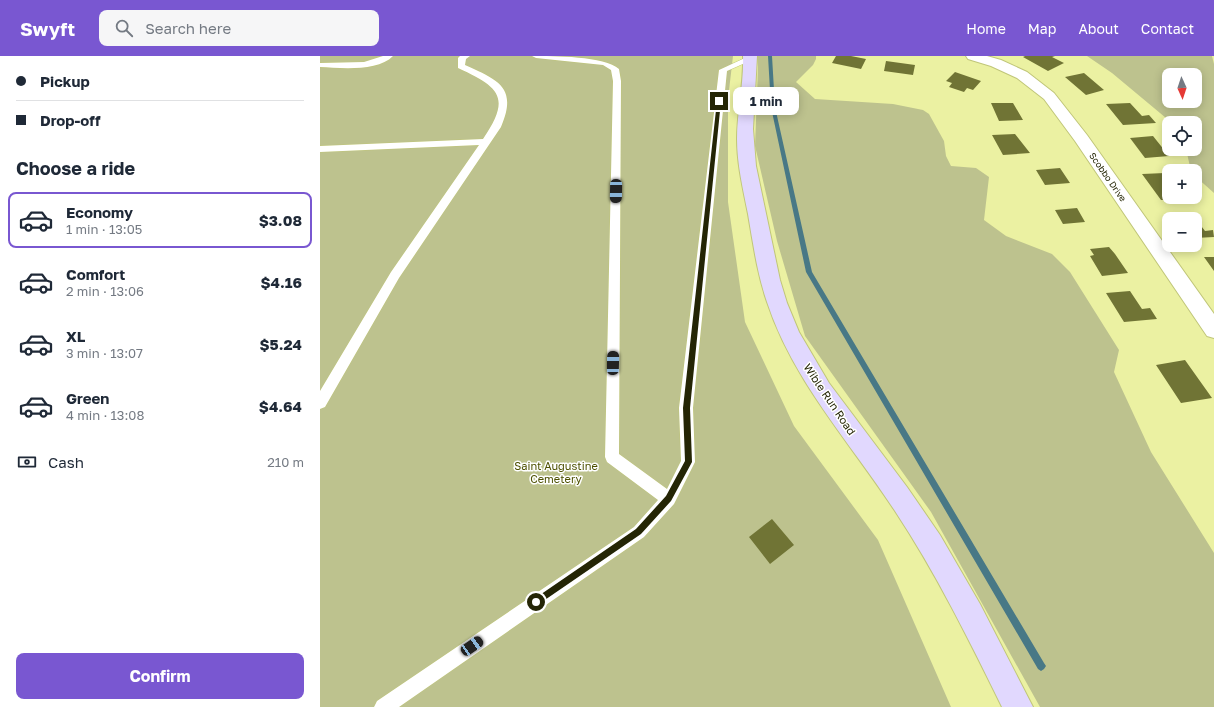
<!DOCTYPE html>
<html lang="en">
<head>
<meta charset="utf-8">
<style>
  :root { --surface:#fff; --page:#f6f6f7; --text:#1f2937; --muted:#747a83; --line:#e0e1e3; --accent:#7957d1 }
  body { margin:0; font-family:"Golos Text",sans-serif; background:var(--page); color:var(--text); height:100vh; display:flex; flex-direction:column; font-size:15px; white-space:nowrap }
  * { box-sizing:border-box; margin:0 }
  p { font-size:13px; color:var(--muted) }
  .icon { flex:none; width:22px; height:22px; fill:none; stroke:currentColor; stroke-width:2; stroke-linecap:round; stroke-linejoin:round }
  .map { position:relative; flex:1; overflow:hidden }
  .panel { display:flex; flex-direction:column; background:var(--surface); width:320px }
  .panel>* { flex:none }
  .banner { display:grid; align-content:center; height:88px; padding:0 16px; background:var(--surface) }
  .needle { width:26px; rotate:177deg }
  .buttons { position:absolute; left:842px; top:12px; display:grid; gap:8px }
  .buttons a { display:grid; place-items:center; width:40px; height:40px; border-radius:8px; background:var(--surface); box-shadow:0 2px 10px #0003; font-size:20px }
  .end { position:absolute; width:18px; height:18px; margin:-9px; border:5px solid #242505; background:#fff; box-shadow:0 0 0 2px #fff }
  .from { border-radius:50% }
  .bubble { position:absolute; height:28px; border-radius:8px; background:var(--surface); box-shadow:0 2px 10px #0003; font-size:13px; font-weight:700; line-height:28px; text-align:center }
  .car { position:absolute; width:12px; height:24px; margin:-12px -6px; border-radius:5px; box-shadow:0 0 3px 1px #0007; background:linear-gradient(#222 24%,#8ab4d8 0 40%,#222 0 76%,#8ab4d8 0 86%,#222 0) }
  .banner b { display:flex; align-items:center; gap:14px; height:38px; font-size:15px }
  .banner b+b { border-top:1px solid var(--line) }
  .banner i { width:10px; height:10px; background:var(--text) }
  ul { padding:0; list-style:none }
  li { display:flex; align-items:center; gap:12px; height:56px; margin:0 8px 6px; padding:0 8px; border:2px solid transparent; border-radius:8px }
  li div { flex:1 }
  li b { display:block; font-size:15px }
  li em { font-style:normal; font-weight:700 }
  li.current { border-color:var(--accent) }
  li>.icon { width:36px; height:36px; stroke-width:1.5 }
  h2 { padding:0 16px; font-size:18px; line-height:48px }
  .pay { display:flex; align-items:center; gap:10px; height:44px; padding:0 16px; font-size:15px }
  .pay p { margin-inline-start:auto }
  .primary-button { display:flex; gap:8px; margin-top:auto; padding:8px 16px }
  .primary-button a { flex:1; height:46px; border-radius:8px; background:var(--accent); color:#fff; font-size:16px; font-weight:700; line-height:46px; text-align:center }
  header { display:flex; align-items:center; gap:24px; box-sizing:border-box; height:56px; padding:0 20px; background:var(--accent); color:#fff }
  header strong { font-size:19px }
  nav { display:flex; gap:22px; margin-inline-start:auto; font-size:14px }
  .search { width:280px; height:36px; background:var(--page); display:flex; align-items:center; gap:10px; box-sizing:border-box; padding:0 14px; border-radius:8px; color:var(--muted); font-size:15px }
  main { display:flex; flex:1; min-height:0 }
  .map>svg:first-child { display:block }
  .green { fill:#bdc28e; fill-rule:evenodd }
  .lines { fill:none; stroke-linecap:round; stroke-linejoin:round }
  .stream { fill:#487886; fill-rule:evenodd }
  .building { fill:#707435 }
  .lane-casing { stroke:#c0c679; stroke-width:1 }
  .street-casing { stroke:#c0c679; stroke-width:2 }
  .secondary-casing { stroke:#c0c679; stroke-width:2 }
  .lane { fill:#fff; fill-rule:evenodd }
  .street { fill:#fff; fill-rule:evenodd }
  .secondary { fill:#e1d8fe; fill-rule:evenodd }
  .route { fill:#242505 }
  .labels { text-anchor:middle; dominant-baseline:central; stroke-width:3; stroke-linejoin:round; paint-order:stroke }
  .far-street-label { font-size:9px; fill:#242505; stroke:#fff }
  .street-label { font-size:11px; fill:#242505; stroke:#fff }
  .park-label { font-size:11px; fill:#4d5000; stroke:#fff }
</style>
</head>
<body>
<header>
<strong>Swyft</strong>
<div class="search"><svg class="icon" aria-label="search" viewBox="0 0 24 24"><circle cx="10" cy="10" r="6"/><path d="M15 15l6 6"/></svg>Search here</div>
<nav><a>Home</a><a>Map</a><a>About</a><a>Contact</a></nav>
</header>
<main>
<section class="panel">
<div class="banner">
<b><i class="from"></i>Pickup</b>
<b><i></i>Drop-off</b>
</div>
<h2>Choose a ride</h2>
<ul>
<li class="current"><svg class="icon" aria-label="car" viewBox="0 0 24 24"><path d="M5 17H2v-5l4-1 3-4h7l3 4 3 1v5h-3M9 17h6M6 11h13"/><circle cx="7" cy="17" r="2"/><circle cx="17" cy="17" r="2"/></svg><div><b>Economy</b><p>1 min · 13:05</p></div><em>$3.08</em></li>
<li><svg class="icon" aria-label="car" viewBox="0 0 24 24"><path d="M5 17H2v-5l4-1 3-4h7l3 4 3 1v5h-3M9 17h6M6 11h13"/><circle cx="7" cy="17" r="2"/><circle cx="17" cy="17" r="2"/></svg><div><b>Comfort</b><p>2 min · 13:06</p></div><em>$4.16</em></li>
<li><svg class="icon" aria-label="car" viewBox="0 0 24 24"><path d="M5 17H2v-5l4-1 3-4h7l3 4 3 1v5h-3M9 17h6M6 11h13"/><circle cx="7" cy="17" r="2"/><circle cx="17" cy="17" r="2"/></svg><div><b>XL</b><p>3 min · 13:07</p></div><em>$5.24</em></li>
<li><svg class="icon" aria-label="car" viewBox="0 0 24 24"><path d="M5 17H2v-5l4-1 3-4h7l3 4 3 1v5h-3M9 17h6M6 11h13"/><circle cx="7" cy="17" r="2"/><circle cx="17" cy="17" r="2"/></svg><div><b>Green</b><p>4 min · 13:08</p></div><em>$4.64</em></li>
</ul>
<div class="pay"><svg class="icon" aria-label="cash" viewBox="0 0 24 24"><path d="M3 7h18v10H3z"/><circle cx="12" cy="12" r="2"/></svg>Cash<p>210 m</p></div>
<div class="primary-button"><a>Confirm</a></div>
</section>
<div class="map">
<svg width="894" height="651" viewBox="0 0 894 651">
  <rect width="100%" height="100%" fill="#ebf1a2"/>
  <path class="green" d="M0,0H413L408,43V146L425,266L474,370L558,484L631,651H0Z
    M437,0H496V3L493,9L476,26L495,43L573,48L603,54L609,58L624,85L626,100L631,110L656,112L669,121L664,164L686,180L732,198L750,216L799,294L794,316L831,396L894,497V651H720L611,456L485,280L457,185L435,90L438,11Z
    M767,0H892L894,8V137L875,120V115H871L866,93H875V67H852L792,17ZM849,19H875V45H849Z"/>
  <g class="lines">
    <path class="stream" d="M448,0H452L455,51L492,216L724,607L726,610L724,613L721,615L718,613L486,216L451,51Z"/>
  </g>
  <path class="building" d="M516,0H531L546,3L541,13L512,7Z
    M705,0H735L732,1L744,7L728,15L703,1Z
    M566,5L595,9L593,19L564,15Z
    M635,16L661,25L653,34L647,32L644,36L629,31L632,27L626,25Z
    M764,17L784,34L766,39L745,21Z
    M671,47H693L703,64L679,65Z
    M810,47L822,60L829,59L836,67L803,69L786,48Z
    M695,78L710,97L683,99L672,79Z
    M833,80L849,100L825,102L810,82Z
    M740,112L750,127L725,129L716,114Z
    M845,117L849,122V141H864L865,143L841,144L822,118Z
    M757,152L765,166L743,168L735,154Z
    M872,158L885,175L893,174L894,181L875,182V163H849L847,160Z
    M789,191L795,198L808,217L782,220L770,200L774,199L770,193Z
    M884,201H894V215Z
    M810,235L822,253L830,252L837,263L804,266L786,237Z
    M865,304L892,342L861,347L836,309Z
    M452,463L474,489L450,508L429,481Z"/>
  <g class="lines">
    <defs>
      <path id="lane" d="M63,0H73C58,16 20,12 0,11V7L44,6Z
        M140,0H150L146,3L145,9C178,24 198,31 181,71L79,222L5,351L0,353V335L71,216L159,89L0,96V90L163,83C192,41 179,31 138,12V2Z
        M212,0C233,0 285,0 299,13L301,25L299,398L347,433L361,405L359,352L399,14L427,1L434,3L407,15L373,352L375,406L354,448L324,481L79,651H54L57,645L314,471L338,444L287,406L285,401L293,25L291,14L283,9L216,2Z"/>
      <path id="street" d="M646,0H667L681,4L707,16L734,37L767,79L894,258V282L887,280L755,85L724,43L697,22L671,10L648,3Z"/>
      <path id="secondary" d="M423,0H437L433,73L436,110L460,224L467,247L479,276L509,327L587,431L620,479L660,548L713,651H682C649,584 616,517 575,455C530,386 473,325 447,246C437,217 433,187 428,158C423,133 417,108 417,83C417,55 424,28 423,0Z"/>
    </defs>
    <use href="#lane" class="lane-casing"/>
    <use href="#street" class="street-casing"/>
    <use href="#secondary" class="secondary-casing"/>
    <use href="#lane" class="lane"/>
    <use href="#street" class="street"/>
    <use href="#secondary" class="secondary"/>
  </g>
  <path class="route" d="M399,43L401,45L370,352L372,406L351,445L321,478L216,550L212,546L214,543L316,473L346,440L365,405L363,352L397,45Z"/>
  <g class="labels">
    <g class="far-street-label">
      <text transform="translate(788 121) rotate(55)">Scobbo Drive</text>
    </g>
    <g class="street-label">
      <text transform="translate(510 343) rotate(56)">Wible Run Road</text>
    </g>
    <g class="park-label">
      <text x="236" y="409">Saint Augustine<tspan x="236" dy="13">Cemetery</tspan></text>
    </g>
  </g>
</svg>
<div class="buttons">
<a><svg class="needle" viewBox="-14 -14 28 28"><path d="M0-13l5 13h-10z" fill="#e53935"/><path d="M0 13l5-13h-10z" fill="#747a83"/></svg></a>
<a><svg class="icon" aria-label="locate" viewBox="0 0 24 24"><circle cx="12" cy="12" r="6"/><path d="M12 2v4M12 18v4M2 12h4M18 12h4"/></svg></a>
<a>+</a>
<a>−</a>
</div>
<i class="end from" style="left:216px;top:546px"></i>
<i class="end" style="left:399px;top:45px"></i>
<div class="bubble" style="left:413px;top:31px;width:66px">1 min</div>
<i class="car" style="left:296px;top:135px;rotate:181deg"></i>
<i class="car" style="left:293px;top:307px;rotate:1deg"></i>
<i class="car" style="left:152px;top:590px;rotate:56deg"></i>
</div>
</main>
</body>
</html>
